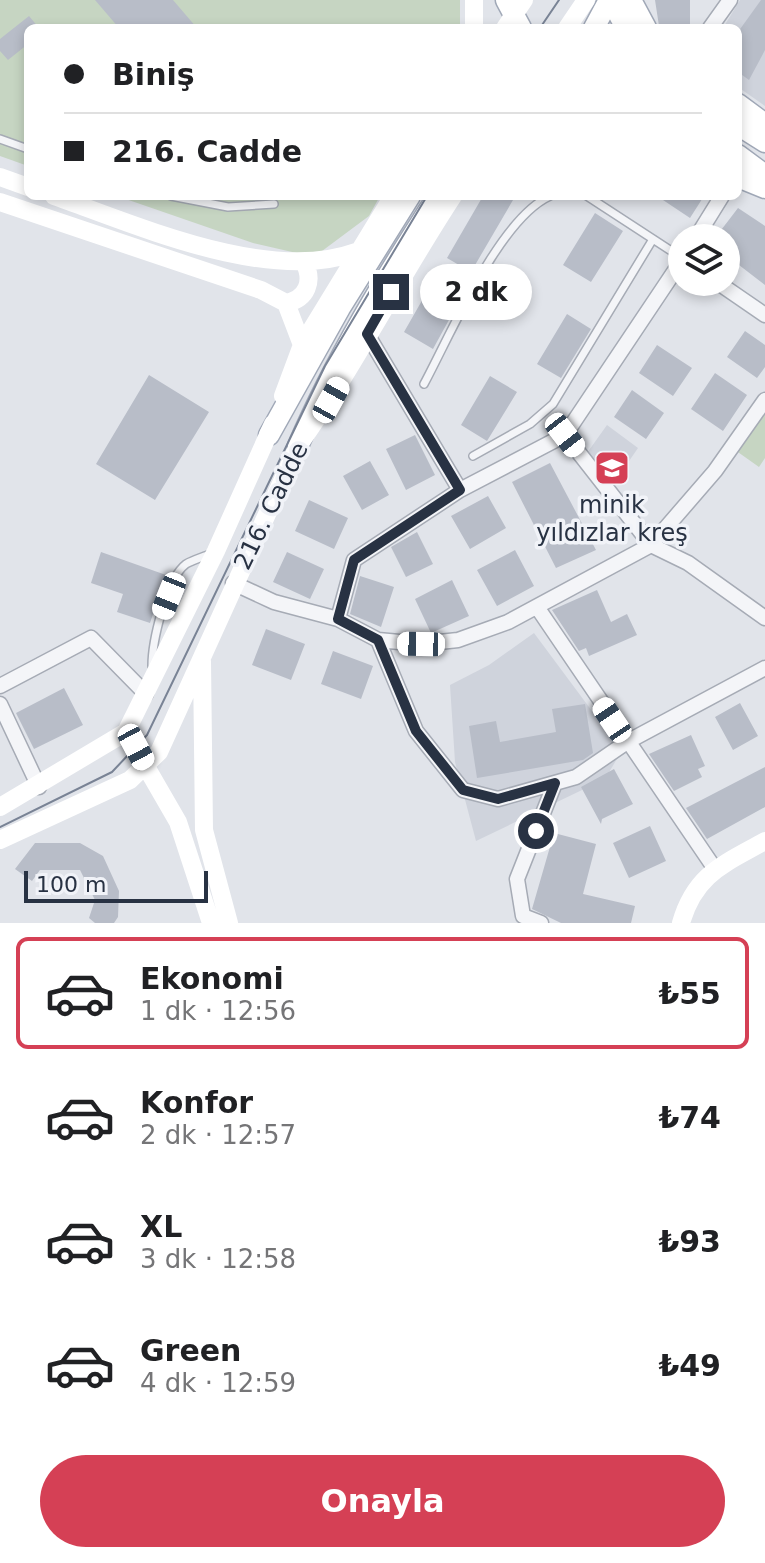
<!DOCTYPE html>
<html lang="tr">
<head>
<meta charset="utf-8">
<style>
  :root { --surface:#fff; --page:#f6f6f6; --text:#202124; --muted:#757577; --line:#e0e0e0; --accent:#d54055 }
  body { margin:0; font-family:"DejaVu Sans",sans-serif; background:var(--page); color:var(--text); height:100vh; display:flex; flex-direction:column; font-size:30px; white-space:nowrap }
  * { box-sizing:border-box; margin:0 }
  p { font-size:26px; color:var(--muted) }
  .icon { flex:none; width:44px; height:44px; fill:none; stroke:currentColor; stroke-width:2; stroke-linecap:round; stroke-linejoin:round }
  .map { position:relative; height:923px; overflow:hidden }
  .panel { display:flex; flex-direction:column; background:var(--surface); flex:1 }
  .panel>* { flex:none }
  .top-card { position:absolute; left:24px; top:24px; width:718px; height:176px; border-radius:12px; box-shadow:0 4px 12px #0003; display:grid; align-content:center; height:176px; padding:0 40px; background:var(--surface) }
  .buttons { position:absolute; left:668px; top:224px; display:grid; gap:16px }
  .buttons a { display:grid; place-items:center; width:72px; height:72px; border-radius:50%; background:var(--surface); box-shadow:0 4px 12px #0003; font-size:40px }
  .scale { position:absolute; left:24px; bottom:20px; width:184px; box-sizing:border-box; padding-left:8px; border:4px solid #283243; border-top:0; font-size:22px; line-height:28px; white-space:nowrap; color:#283243; -webkit-text-stroke:6px #f1f3f8; paint-order:stroke }
  .end { position:absolute; width:36px; height:36px; margin:-18px; border:10px solid #283243; background:#fff; box-shadow:0 0 0 4px #fff }
  .from { border-radius:50% }
  .bubble { position:absolute; height:56px; border-radius:28px; background:var(--surface); box-shadow:0 4px 12px #0003; font-size:26px; font-weight:800; line-height:56px; text-align:center }
  .car { position:absolute; width:24px; height:48px; margin:-24px -12px; border-radius:10px; box-shadow:0 0 6px 2px #0007; background:linear-gradient(#fff 24%,#345 0 40%,#fff 0 76%,#345 0 86%,#fff 0) }
  .top-card b { display:flex; align-items:center; gap:28px; height:76px; font-size:30px }
  .top-card b+b { border-top:2px solid var(--line) }
  .top-card i { width:20px; height:20px; background:var(--text) }
  ul { padding:14px 0 0; list-style:none }
  li { display:flex; align-items:center; gap:24px; height:112px; margin:0 16px 12px; padding:0 24px; border:4px solid transparent; border-radius:12px }
  li div { flex:1 }
  li b { display:block; font-size:30px }
  li em { font-style:normal; font-weight:800 }
  li.active { border-color:var(--accent) }
  li>.icon { width:72px; height:72px; stroke-width:1.5 }
  .primary-button { display:flex; gap:16px; margin-top:auto; padding:16px 40px }
  .primary-button a { flex:1; height:92px; border-radius:48px; background:var(--accent); color:#fff; font-size:32px; font-weight:800; line-height:92px; text-align:center }
  .map>svg:first-child { display:block }
  .built { fill:#cfd3dc }
  .green { fill:#c6d5c2 }
  .building { fill:#b8bdc8 }
  .lines { fill:none; stroke-linecap:round; stroke-linejoin:round }
  .lane-casing { stroke:#a6abb5; stroke-width:10 }
  .street-casing { stroke:#a6abb5; stroke-width:17 }
  .primary-casing { stroke:#a0a8b7; stroke-width:23 }
  .lane { stroke:#f4f5f8; stroke-width:7 }
  .street { stroke:#f4f5f8; stroke-width:14 }
  .secondary { stroke:#fff; stroke-width:18 }
  .primary { stroke:#fff; stroke-width:20 }
  .tram { stroke:#798395; stroke-width:2 }
  .secondary-bridge { stroke:#fff; stroke-width:18 }
  .route { stroke:#283243; stroke-width:10 }
  .labels { text-anchor:middle; dominant-baseline:central; stroke-width:7; stroke-linejoin:round; paint-order:stroke }
  .poi-label { font-size:24px; fill:#283243; stroke:#f1f3f8 }
  .street-label { font-size:24px; fill:#283243; stroke:#f1f3f8 }
</style>
</head>
<body>
<div class="map">
<svg width="765" height="923" viewBox="0 0 765 923">
  <rect width="100%" height="100%" fill="#e1e4ea"/>
  <path class="built" d="M740,0H765V106L738,87V28H723Z
    M607,425L638,448L614,483L587,453Z
    M534,633L612,738L627,742L605,779L476,841L455,762L450,685L489,665Z"/>
  <path class="green" d="M0,0H460V28H28V166L0,156Z
    M117,196H380L369,216L314,257L253,243Z
    M765,407V458L759,467L735,450Z"/>
  <path class="building" d="M95,0H173L197,28H119Z
    M655,0H690V26H659Z
    M761,0H765V50L749,80L738,72V32Z
    M29,16L39,28H28V44L8,60L0,51V39Z
    M483,196H506L513,200L471,272L447,258Z
    M657,196H704L690,218Z
    M738,208L765,226V285L726,255V238H715Z
    M595,213L623,231L591,282L563,265Z
    M428,290L456,307L433,349L404,332Z
    M567,314L591,329L561,378L537,364Z
    M745,331L765,345V367L757,378L727,357Z
    M657,345L692,368L673,396L639,373Z
    M715,373L747,395L723,431L691,409Z
    M149,375L209,412L155,500L96,464Z
    M490,376L517,392L487,441L461,425Z
    M632,390L664,413L646,439L614,417Z
    M415,435L435,475L406,490L386,449Z
    M370,461L389,495L362,510L343,476Z
    M550,463L596,550L556,568L512,482Z
    M488,496L506,528L470,549L451,516Z
    M309,500L348,518L334,549L295,531Z
    M417,532L433,564L406,577L391,547Z
    M515,550L534,586L497,606L477,570Z
    M101,552L166,575L150,623L117,612L123,594L91,583Z
    M287,552L324,569L310,599L273,582Z
    M360,576L394,587L381,627L350,614Z
    M452,580L469,616L431,633L415,599Z
    M597,590L611,622L627,614L637,635L589,656L586,648L579,651L552,610Z
    M266,629L305,644L291,680L252,665Z
    M333,651L373,666L361,699L321,684Z
    M64,688L83,725L34,749L16,713Z
    M740,703L758,736L733,750L715,717Z
    M585,704L593,753L583,760L477,778L469,726L496,721L500,742L556,732L552,709Z
    M691,735L705,766L698,769L702,777L674,791L649,754Z
    M765,767V807L707,839L686,808Z
    M614,769L633,804L602,819L601,824L581,787Z
    M650,826L666,861L629,878L613,843Z
    M554,833L596,844L583,894L635,906L631,923H561L532,909Z
    M35,843H80L103,856L119,891L118,917L114,923H95L89,918L95,900L80,870H40L32,881L15,869Z"/>
  <g class="lines">
    <defs>
      <path id="lane" d="M0,139L28,149
        M171,196L228,207L274,204
        M587,196L682,258
        M424,384C451,334 499,219 550,196
        M473,456L530,424L553,404L653,239
        M152,666C152,643 166,579 186,564C193,560 203,557 210,554"/>
      <path id="street" d="M710,28L730,0
        M696,238L722,196
        M717,282L765,315
        M367,334L460,490
        M565,435L651,545L688,563L765,618
        M233,583L274,602L338,619L378,640L421,644L458,640L508,622L651,545L715,471L765,400
        M537,607L715,869
        M338,619L354,560L460,490L565,435L682,260
        M378,640L416,731L463,790L498,799L576,777L627,742L765,668
        M0,686L91,638L146,694
        M0,704L39,787
        M541,923L523,916L517,879L555,783"/>
      <path id="primary" d="M506,0L521,28
        M611,0L626,28
        M631,0L646,28
        M594,28L609,0
        M738,104L765,124
        M738,125L765,142
        M738,155L765,175
        M738,177L765,188
        M269,435L340,308L410,196
        M298,446C336,358 386,276 438,196"/>
    </defs>
    <use href="#lane" class="lane-casing"/>
    <use href="#street" class="street-casing"/>
    <use href="#primary" class="primary-casing"/>
    <use href="#lane" class="lane"/>
    <use href="#street" class="street"/>
    <path class="secondary" d="M474,28V0
      M567,28L586,0
      M0,177L28,187
      M54,196C139,226 269,284 356,252
      M0,202L261,290L286,303L302,345
      M286,303C307,299 314,281 304,262
      M283,396L302,345L393,196
      M202,661L204,830L229,923
      M126,732L216,551L273,424
      M126,732L178,822L211,923
      M0,807L126,732
      M0,840L130,780L159,752L298,446C355,366 399,278 453,196
      M681,923C695,874 724,864 765,841"/>
    <use href="#primary" class="primary"/>
    <path class="tram" d="M540,28L559,0
      M0,827L112,772L147,735L325,366L427,196"/>
    <path class="secondary-bridge" d="M505,28L524,0"/>
  </g>
  <g class="lines">
    <path class="route" d="M391,292L367,334L460,490L354,560L338,619L378,640L416,731L463,790L498,799L555,783L536,831"/>
  </g>
  <defs>
    <symbol id="school-square" viewBox="-11 -11 22 22"><rect x="-9" y="-9" width="18" height="18" rx="4" fill="#d54055" stroke="#f1f3f8"/><path d="M0-5L7-2L0 1L-7-2ZM-4 1L0 2.5L4 1V4Q0 6-4 4Z" fill="#fff"/></symbol>
  </defs>
  <g fill-rule="evenodd">
    <use href="#school-square" x="592" y="448" width="40" height="40"/>
  </g>
  <g class="labels">
    <g class="poi-label">
      <text x="612" y="505">minik<tspan x="612" dy="28">yıldızlar kreş</tspan></text>
    </g>
    <g class="street-label">
      <text transform="translate(271 506) rotate(-64)">216. Cadde</text>
    </g>
  </g>
</svg>
<div class="buttons">
<a><svg class="icon" aria-label="layers" viewBox="0 0 24 24"><path d="M12 4l9 5-9 5-9-5zM3 14l9 5 9-5"/></svg></a>
</div>
<div class="scale">100 m</div>
<i class="end from" style="left:536px;top:831px"></i>
<i class="end" style="left:391px;top:292px"></i>
<div class="bubble" style="left:420px;top:264px;width:112px">2 dk</div>
<i class="car" style="left:331px;top:400px;rotate:29deg"></i>
<i class="car" style="left:565px;top:435px;rotate:142deg"></i>
<i class="car" style="left:169px;top:596px;rotate:202deg"></i>
<i class="car" style="left:421px;top:644px;rotate:271deg"></i>
<i class="car" style="left:612px;top:720px;rotate:326deg"></i>
<i class="car" style="left:136px;top:747px;rotate:152deg"></i>
<div class="top-card">
<b><i class="from"></i>Biniş</b>
<b><i></i>216. Cadde</b>
</div>
</div>
<section class="panel">
<ul>
<li class="active"><svg class="icon" aria-label="car" viewBox="0 0 24 24"><path d="M5 17H2v-5l4-1 3-4h7l3 4 3 1v5h-3M9 17h6M6 11h13"/><circle cx="7" cy="17" r="2"/><circle cx="17" cy="17" r="2"/></svg><div><b>Ekonomi</b><p>1 dk · 12:56</p></div><em>₺55</em></li>
<li><svg class="icon" aria-label="car" viewBox="0 0 24 24"><path d="M5 17H2v-5l4-1 3-4h7l3 4 3 1v5h-3M9 17h6M6 11h13"/><circle cx="7" cy="17" r="2"/><circle cx="17" cy="17" r="2"/></svg><div><b>Konfor</b><p>2 dk · 12:57</p></div><em>₺74</em></li>
<li><svg class="icon" aria-label="car" viewBox="0 0 24 24"><path d="M5 17H2v-5l4-1 3-4h7l3 4 3 1v5h-3M9 17h6M6 11h13"/><circle cx="7" cy="17" r="2"/><circle cx="17" cy="17" r="2"/></svg><div><b>XL</b><p>3 dk · 12:58</p></div><em>₺93</em></li>
<li><svg class="icon" aria-label="car" viewBox="0 0 24 24"><path d="M5 17H2v-5l4-1 3-4h7l3 4 3 1v5h-3M9 17h6M6 11h13"/><circle cx="7" cy="17" r="2"/><circle cx="17" cy="17" r="2"/></svg><div><b>Green</b><p>4 dk · 12:59</p></div><em>₺49</em></li>
</ul>
<div class="primary-button"><a>Onayla</a></div>
</section>
</body>
</html>
